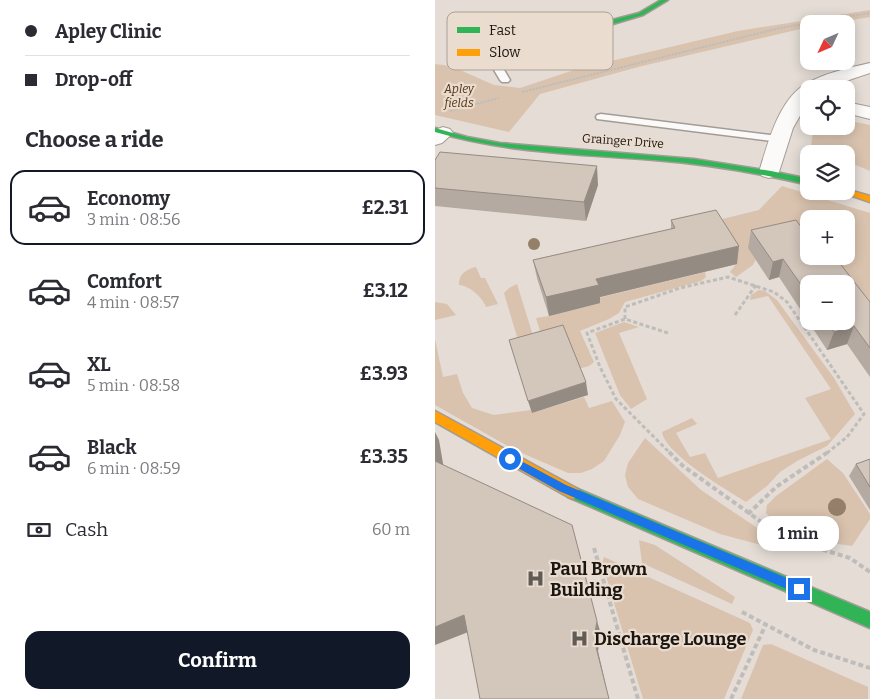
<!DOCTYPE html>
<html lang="en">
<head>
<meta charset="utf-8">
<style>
  :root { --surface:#fff; --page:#f2f2f3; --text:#2b2b33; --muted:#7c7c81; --line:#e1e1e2; --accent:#111827 }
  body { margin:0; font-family:Bitter,serif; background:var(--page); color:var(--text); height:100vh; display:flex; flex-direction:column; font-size:19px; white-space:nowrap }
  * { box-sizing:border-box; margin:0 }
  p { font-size:16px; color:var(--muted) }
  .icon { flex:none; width:28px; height:28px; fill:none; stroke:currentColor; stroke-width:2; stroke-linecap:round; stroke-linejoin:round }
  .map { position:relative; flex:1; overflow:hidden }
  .details { display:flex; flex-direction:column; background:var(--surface); width:435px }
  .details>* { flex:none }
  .top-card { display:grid; align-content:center; height:110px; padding:0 25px; background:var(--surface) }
  .needle { width:32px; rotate:226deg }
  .tools { position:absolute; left:365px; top:15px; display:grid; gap:10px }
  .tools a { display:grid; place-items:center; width:55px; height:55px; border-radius:10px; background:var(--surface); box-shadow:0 2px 12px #0003; font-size:25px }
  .end { position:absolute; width:22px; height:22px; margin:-11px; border:6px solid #1a73e8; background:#fff; box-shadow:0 0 0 2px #fff }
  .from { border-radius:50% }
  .bubble { position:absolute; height:35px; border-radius:15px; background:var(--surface); box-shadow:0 2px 12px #0003; font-size:16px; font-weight:700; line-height:35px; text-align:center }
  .top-card b { display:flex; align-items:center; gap:18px; height:48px; font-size:19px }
  .top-card b+b { border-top:1px solid var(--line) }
  .top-card i { width:12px; height:12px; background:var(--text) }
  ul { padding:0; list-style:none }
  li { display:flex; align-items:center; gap:15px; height:75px; margin:0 10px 8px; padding:0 15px; border:2px solid transparent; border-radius:15px }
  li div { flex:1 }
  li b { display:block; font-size:19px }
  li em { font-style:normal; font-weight:700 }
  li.current { border-color:var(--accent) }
  li>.icon { width:45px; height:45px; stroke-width:1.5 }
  h2 { padding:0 25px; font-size:22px; line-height:60px }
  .pay { display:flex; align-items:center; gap:12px; height:55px; padding:0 25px; font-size:19px }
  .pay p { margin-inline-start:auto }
  .cta { display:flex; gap:10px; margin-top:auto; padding:10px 25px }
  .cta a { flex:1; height:58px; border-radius:15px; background:var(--accent); color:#fff; font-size:20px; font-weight:700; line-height:58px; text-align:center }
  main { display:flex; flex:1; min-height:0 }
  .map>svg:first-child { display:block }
  .green { fill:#d9c3af; fill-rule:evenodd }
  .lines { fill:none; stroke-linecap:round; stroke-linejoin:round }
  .lane-casing { stroke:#a29c96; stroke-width:3 }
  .street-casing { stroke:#a29c96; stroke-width:2 }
  .fast-casing { stroke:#a29c96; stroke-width:3 }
  .slow-casing { stroke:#a29c96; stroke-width:3 }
  .path-far2 { stroke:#bfbdba; stroke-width:2; stroke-dasharray:2.5 1; stroke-linecap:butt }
  .path-far1 { stroke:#bfbdba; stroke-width:3; stroke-dasharray:4 2.5; stroke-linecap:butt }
  .path { stroke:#bfbdba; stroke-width:4; stroke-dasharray:5 3; stroke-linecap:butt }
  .lane { fill:#fbfaf9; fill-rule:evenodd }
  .street { fill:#fbfaf9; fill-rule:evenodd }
  .fast { fill:#30b455; fill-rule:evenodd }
  .slow { fill:#ff9f0a; fill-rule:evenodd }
  .tree { fill:#948069 }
  .wall { fill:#b5aaa1; fill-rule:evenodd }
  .shaded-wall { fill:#948b83 }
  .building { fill:#d3c6bb; stroke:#948b83 }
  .route { fill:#1a73e8 }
  .labels { text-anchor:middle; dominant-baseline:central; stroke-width:4.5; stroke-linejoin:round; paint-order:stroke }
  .far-park-label { font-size:12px; font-style:italic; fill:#533410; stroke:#eadccf }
  .far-street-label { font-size:12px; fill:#1b1611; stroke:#eadccf }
  .near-poi-label { font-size:18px; font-weight:bold; fill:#1b1611; stroke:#eadccf; text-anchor:start }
  .key { fill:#eadccf; stroke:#aca196; stroke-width:1 }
  .key-label { font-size:14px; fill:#1b1611 }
</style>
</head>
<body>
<main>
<section class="details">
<div class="top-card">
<b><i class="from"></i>Apley Clinic</b>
<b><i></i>Drop-off</b>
</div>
<h2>Choose a ride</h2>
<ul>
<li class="current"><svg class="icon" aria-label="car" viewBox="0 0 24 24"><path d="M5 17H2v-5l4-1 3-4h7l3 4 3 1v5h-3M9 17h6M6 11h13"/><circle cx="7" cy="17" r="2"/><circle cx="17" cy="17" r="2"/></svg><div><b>Economy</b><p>3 min · 08:56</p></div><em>£2.31</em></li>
<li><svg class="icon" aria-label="car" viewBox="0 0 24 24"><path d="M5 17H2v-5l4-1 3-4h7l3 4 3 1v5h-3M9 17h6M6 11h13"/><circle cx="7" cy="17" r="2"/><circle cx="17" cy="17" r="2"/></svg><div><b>Comfort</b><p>4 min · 08:57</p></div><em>£3.12</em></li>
<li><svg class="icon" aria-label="car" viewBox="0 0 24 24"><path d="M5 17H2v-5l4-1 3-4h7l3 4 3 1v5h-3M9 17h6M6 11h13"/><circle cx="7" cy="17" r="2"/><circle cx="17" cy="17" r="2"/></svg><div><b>XL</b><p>5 min · 08:58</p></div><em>£3.93</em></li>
<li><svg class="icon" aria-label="car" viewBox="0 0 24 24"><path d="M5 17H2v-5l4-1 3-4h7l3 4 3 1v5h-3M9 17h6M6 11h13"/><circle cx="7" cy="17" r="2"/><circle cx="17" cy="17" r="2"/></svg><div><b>Black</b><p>6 min · 08:59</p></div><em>£3.35</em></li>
</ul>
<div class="pay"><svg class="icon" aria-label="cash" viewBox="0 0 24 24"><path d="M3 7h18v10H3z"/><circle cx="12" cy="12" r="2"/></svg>Cash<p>60 m</p></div>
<div class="cta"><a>Confirm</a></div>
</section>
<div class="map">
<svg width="435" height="699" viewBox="0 0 435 699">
  <rect width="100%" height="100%" fill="#e4dcd5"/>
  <path class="green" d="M435,10V17L394,24H374V27L207,66L105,94L74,132L0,115V64L16,66L59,85L85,88L142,69L303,31Z
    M411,120L435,125V171L411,161V154H395L376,146L379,126H411Z
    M347,186L435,213V330L411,284L321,259L318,265L301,277L295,272L301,264L275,222L324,210ZM374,219H411V256H374Z
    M41,267L46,278H50L63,304L51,307C47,297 35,286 24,285C23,274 32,269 41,267Z
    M270,272L271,277L266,281L190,302L184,313L174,319L145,331L159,362L154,366L143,369L109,344L101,318L114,316L163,298Z
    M82,284L100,342L85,347L69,293L74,288Z
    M324,290L330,291L342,300L399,378L420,414L392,446L362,461L345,472L332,486L311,502C292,490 230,454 227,432L257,418L262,424L241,433L255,457L270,453L283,478L396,439L370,398L396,389L333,296L315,300L316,295Z
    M0,302L12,304L21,315L0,320Z
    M189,322L204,327L184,333L212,399L196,409L185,395L160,333Z
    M0,339L8,377L22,374L28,393L37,408L59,415L96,410L97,413L149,397L154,408L177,401L190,422L185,435L169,461L157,469L146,473H133L80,450L0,405Z
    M210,438L266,490L334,536V547L285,534L203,499L193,487L190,475L193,463Z
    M392,459L408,473L435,514V519L417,546C391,542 347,536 331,513L332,505L341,496Z
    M204,540L220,545L300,597L297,604L207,563Z
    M169,557L315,623L318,630L289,699H208L167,563Z
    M336,644L433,687V699H306L328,645Z"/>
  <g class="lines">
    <defs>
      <path id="lane" d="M54,50L59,53L75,80L73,82H67L65,80L49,53Z
        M166,114L344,136L349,139L344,142L162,119L161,117L162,115Z"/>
      <path id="street" d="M49,37L55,39L62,53L60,57H48L41,42L43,39Z
        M435,63V73C415,79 394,89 374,89V100L358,128L344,172L341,176L334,178L327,176L324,172C333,143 343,102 369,85C389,73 413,68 435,63Z
        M411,102L435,107V119L411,113Z
        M8,127L15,129L18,133L7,143L0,145V130Z"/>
      <path id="fast" d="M226,0H233L208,15L178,24L22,47L19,45L22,43L177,20L204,13Z
        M0,128L32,137L65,143L259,159L336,171L374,179V185C323,173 272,164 219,160C146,154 71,153 0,132Z
        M138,487L435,612V628L133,497L131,493L133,489Z"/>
      <path id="slow" d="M411,189L435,196V202L403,191H411Z
        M0,411L143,489L145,493L143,497L138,499L133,497L0,422Z"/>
    </defs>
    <use href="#lane" class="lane-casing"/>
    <use href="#street" class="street-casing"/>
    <use href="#fast" class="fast-casing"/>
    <use href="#slow" class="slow-casing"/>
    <path class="path-far2" d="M87,92L345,28L435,13
      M15,111L64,98"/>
    <path class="path-far1" d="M300,315L321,285
      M190,319V307L245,288L293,277L339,292L352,302L429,414L412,437L392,453
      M233,333L190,319L152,333L165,367L181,399L235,453"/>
    <path class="path" d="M234,452L248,466L349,538L415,558L435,572
      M313,514L341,487L393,452
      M159,548L203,699
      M307,612L379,650L435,668
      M296,699L331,624"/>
    <use href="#lane" class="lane"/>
    <use href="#street" class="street"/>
    <use href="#fast" class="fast"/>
    <use href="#slow" class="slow"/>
  </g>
  <g class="tree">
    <circle cx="99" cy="244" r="6"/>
    <circle cx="402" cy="507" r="9"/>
  </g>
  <path class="wall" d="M0,160L163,185L151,221L0,206Z
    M236,220L302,264L165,297V303L114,316L102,278L98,260L236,229Z
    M316,230L374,256L435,302V377L412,344L392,350L344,277L334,280L313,248ZM374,284L411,321H374Z
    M435,459V510L414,476L421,464Z"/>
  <path class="shaded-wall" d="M162,166L163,185L151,221L149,202Z
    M304,246L302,264L165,297V303L114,316L111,297L161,279Z
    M348,259L344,277L334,280L338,262Z
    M419,326L412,344L392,350L399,332Z
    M151,382L153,395L97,413L93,401Z
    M0,432L4,440L11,481L0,461Z
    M29,615L41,629L0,645V627Z
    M162,621L166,634L163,651L174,699L159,639Z"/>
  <path class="building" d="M5,152L162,166L149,202L0,188V160Z
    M281,210L304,246L161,279L164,285L111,297L98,260L240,228L236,220Z
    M361,220L374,237V256H399L435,302V348L419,326L399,332L391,321H411V284H374V296L348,259L338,262L316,230Z
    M128,325L151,382L93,401L74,340Z
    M435,459V487L421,464Z
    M0,461L137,525L162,621L159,639L174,699H45L29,615L0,627Z"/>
  <path class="route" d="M75,455L131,485L368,585L370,589L368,593L364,594L361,593L124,491L72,462L70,459Z"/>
  <defs>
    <symbol id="hospital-bare" viewBox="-9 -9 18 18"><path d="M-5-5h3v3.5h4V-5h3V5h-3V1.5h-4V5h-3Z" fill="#615b56" stroke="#eadccf" stroke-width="2.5" paint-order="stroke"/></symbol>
  </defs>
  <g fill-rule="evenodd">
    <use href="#hospital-bare" x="88" y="566" width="25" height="25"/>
    <use href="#hospital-bare" x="132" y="626" width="25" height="25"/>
  </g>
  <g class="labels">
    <g class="far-park-label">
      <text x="24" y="89">Apley<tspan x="24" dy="14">fields</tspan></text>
    </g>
    <g class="far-street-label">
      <text transform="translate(188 141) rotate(4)">Grainger Drive</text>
    </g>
    <g class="near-poi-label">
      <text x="115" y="569">Paul Brown<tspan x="115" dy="21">Building</tspan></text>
      <text x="159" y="639">Discharge Lounge</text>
    </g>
  </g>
  <rect x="12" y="12" width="166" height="58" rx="8" class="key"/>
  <rect x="22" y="27" width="23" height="6" fill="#30b455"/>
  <rect x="22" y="49" width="23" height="7" fill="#ff9f0a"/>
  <g class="key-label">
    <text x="54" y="35">Fast</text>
    <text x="54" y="57">Slow</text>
  </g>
</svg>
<div class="tools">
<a><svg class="needle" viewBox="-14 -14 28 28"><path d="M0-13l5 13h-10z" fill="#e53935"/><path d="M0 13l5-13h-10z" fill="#7c7c81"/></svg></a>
<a><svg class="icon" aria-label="locate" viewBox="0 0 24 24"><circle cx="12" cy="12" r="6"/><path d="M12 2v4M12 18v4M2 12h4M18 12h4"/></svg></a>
<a><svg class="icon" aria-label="layers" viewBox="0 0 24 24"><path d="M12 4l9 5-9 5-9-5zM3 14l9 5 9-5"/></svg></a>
<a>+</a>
<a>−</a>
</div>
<i class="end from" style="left:75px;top:459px"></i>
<i class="end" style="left:364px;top:589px"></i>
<div class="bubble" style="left:322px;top:516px;width:82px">1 min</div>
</div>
</main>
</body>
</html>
